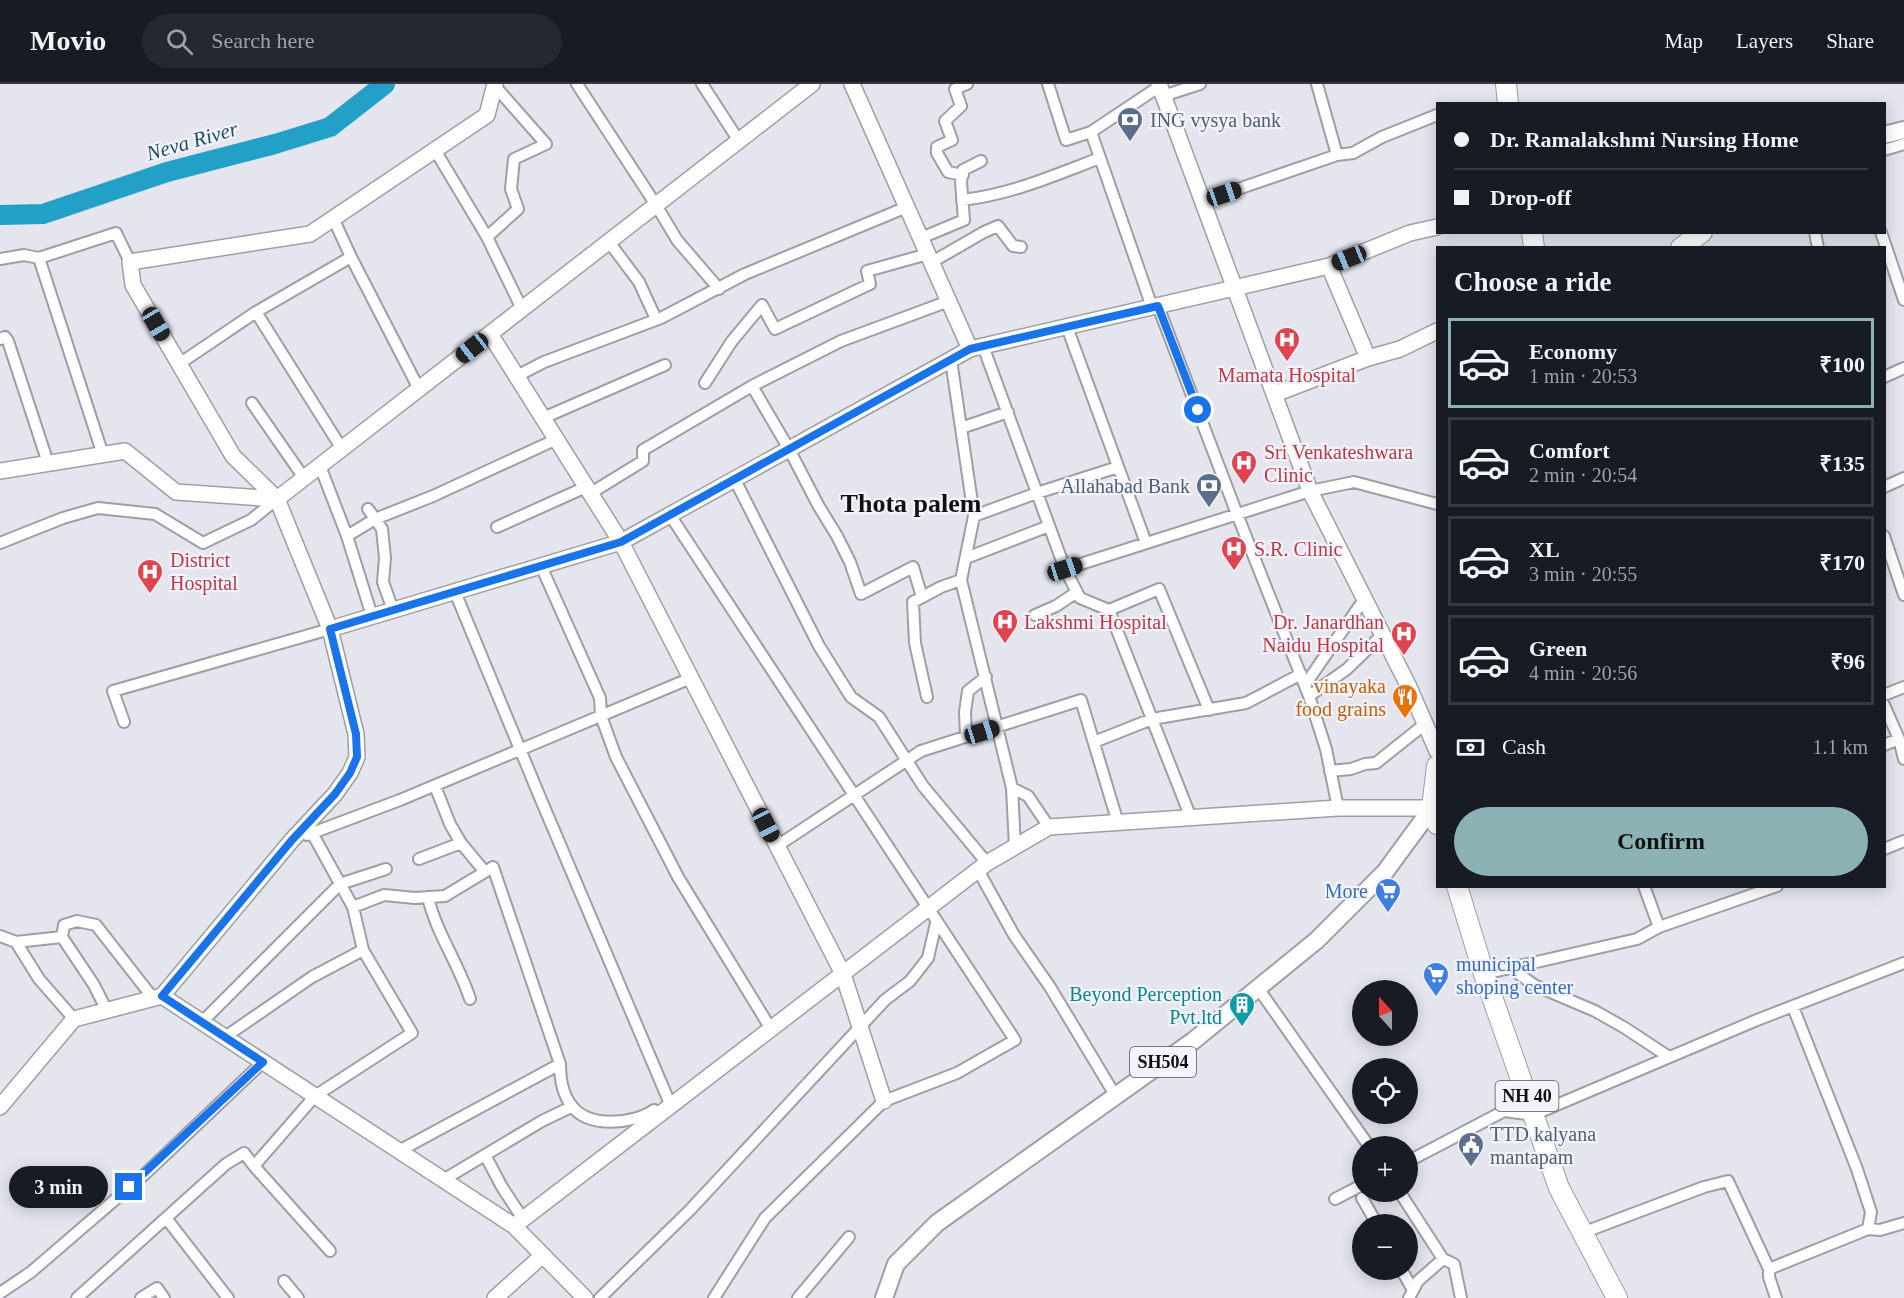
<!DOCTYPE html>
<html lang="en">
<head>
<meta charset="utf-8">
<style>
  :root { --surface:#171b24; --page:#242831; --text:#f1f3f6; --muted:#9ea1a6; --line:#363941; --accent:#8db2b5 }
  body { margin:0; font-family:"Times New Roman",serif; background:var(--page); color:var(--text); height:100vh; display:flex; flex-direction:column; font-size:22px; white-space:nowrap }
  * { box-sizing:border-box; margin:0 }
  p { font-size:20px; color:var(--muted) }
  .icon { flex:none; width:33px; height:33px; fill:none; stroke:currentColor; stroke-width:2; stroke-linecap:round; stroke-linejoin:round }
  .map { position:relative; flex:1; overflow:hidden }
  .drawer { position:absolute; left:1436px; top:162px; width:450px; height:642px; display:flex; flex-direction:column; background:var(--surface); border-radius:0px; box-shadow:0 3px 15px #0003 }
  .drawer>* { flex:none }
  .banner { position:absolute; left:1436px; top:18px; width:450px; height:132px; border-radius:0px; box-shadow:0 3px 15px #0003; display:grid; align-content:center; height:132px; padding:0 18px; background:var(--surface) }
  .needle { width:39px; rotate:339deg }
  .buttons { position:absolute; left:1352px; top:896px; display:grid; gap:12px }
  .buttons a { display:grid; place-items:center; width:66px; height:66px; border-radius:50%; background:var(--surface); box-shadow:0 3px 15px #0003; font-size:30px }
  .end { position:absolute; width:27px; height:27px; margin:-14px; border:8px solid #1a73e8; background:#fff; box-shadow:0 0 0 3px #fff }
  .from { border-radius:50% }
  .bubble { position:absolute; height:42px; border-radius:21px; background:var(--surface); box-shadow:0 3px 15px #0003; font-size:20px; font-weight:700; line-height:42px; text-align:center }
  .car { position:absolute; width:18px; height:36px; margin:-18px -9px; border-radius:8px; box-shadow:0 0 4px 2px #0007; background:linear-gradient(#222 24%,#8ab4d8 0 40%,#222 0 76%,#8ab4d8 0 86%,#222 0) }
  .banner b { display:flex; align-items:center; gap:21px; height:57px; font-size:22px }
  .banner b+b { border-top:2px solid var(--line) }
  .banner i { width:15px; height:15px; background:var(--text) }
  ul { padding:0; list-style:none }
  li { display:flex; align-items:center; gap:18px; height:90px; margin:0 12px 9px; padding:0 6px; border:3px solid var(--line); border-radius:0px }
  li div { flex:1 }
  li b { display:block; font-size:22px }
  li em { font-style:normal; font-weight:700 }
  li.selected { border-color:var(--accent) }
  li>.icon { width:54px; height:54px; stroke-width:1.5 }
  h2 { padding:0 18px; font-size:27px; line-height:72px }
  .pay { display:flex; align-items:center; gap:15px; height:66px; padding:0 18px; font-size:22px }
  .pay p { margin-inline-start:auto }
  .cta { display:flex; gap:12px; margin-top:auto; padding:12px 18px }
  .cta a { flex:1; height:69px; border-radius:36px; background:var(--accent); color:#111; font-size:24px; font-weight:700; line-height:69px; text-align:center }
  header { display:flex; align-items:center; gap:36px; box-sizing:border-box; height:84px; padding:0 30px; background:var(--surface); border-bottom:2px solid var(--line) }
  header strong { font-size:28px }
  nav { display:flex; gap:33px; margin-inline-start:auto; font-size:21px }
  .search { width:420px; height:54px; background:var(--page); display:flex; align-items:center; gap:15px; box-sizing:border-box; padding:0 21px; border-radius:33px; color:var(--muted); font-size:22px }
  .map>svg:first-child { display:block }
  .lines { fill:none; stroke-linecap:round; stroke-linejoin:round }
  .river { stroke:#22a0c7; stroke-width:20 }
  .street-casing { stroke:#9e9ea7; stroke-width:14 }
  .secondary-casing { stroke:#9e9ea7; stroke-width:18 }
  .primary-casing { stroke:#9e9ea7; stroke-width:20 }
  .highway-casing { stroke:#9e9ea7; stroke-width:22 }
  .street { stroke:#fff; stroke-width:10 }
  .secondary { stroke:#fff; stroke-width:15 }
  .primary { stroke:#fff; stroke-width:16 }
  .highway { stroke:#fff; stroke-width:20 }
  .route { stroke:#1a73e8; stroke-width:8 }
  .labels { text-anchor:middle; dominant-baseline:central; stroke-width:4.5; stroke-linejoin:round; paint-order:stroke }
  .shield { fill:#f2f3fc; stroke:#545459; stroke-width:1.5 }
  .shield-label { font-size:18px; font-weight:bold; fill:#101013 }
  .service-label { font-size:20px; fill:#4e5e75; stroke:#f2f3fc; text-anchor:start }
  .health-label { font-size:20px; fill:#be3a42; stroke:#f2f3fc; text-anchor:start }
  .food-label { font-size:20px; fill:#c56008; stroke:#f2f3fc; text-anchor:end }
  .shop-label { font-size:20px; fill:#366cbe; stroke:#f2f3fc; text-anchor:end }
  .culture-label { font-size:20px; fill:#0d838f; stroke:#f2f3fc; text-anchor:end }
  .water-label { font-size:21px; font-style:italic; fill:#1e4e5f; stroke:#f2f3fc }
  .district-label { font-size:26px; font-weight:bold; fill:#101013; stroke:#f2f3fc }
</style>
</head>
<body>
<header>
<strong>Movio</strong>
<div class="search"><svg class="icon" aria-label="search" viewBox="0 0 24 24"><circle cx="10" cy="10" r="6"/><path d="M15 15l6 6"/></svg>Search here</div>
<nav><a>Map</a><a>Layers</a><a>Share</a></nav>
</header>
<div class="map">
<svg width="1904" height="1214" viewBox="0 0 1904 1214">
  <rect width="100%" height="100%" fill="#e5e5ee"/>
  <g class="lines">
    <path class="river" d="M0,131L43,130L167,88L275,60L330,43L385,0"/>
    <defs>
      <path id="street" d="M577,0L656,121L677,156L719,205
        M702,0L739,57
        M1048,0L1066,56L1091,48L1152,223
        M1317,0L1337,71L1353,69L1382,53L1437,31
        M1163,12L1200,0
        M1091,48L1160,2
        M435,66L487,153L522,225
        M1884,66L1904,60
        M963,91L948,88L937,69V63L952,56L945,37L961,22L955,5L967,0
        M962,116C1010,111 1055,91 1100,74
        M1203,117L1337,71
        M1815,148L1818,164
        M1881,148L1904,216
        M487,153L518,125L511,105L514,75L546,60L494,1
        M921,154L964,136L961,98L963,86L981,77
        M609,158L639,198L656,235
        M351,173L419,305
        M39,174L116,149L130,178
        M0,175L24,171L39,174L103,371
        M932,178L984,148L998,142L1013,162L1021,163
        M1158,222L1237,430L1309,612L1326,665L1338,724
        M256,228L351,173L333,134
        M1067,243L1146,459
        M0,255L5,253L8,257L48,379
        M983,262L1065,485L1310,407L1354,398L1437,420
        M951,276L974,432L961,496L1012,704L1015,763
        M179,280L256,228L342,365
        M517,292L544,278L661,234L745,190L907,123
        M1884,293L1904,284
        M705,299L732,257L762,221L775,245L870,200L867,187L928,170
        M752,302L789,365L818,421L837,452L850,478L861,510L913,483L922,513
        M252,319L304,394
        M543,334L665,281
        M961,344L1008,328
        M320,382L347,452L372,532
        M735,396L819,562L851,613L879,633L923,702L987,779
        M1884,403L1904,394
        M591,409L643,377V366L752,302L841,257L949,217
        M368,425L382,445L385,474L383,498L393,526
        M670,431L1015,956L957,989L884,1017L765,1134L714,1214
        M974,432L1037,409L1118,383
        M497,443L586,403
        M347,452L375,435L433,412L557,355
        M1884,452L1904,511
        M0,459L63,434L98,424L155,430L203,459L251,436L277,415
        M966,474L1049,442
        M541,482L600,614L601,632L616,673L678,793L771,945
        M1065,485L1080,514L1109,526L1191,734
        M455,508L539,711L671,1022
        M1109,526L1159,505L1209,626
        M1035,531L1056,522L1077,508
        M1305,601L1365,514
        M1884,611L1904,603
        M1309,612L1347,585L1383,550
        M927,613L915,559L913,518L941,503L961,496
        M1884,621L1899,655
        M124,638L113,607L330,545
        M966,653L965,628L968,607L986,593
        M1094,658L1152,635L1246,619L1301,590
        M1884,661L1899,655L1904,675
        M1330,687L1351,685L1365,680L1376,679L1425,640
        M435,702L450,740L461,759L485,788
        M1012,704L1028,712L1049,743
        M312,749L353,823L384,811L415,814L445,812L493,783L560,980L399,1067
        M307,751L400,716L691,594
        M777,762L921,667L1081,616L1118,739
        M1884,765L1904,757
        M419,775L461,759
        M978,786L1014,851L1050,903L1115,1011
        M1644,802L1659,843
        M428,813C436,849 459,880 470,915
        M0,852L16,858L39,895L74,935
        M62,853L64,841L77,837L96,841L153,914
        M16,858L62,853L94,901L107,927
        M1511,884L1534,901L1595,927L1625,944L1669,973
        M1484,890L1637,855L1659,843L1777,802
        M1258,904L1369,1062
        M1793,923L1857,1085L1871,1128L1868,1145
        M202,938L340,800L386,785
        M225,953L312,893L363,866
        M560,980C560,995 562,1009 571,1021C588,1045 634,1040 654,1026
        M485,1071L502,1103L523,1135
        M1407,1078L1504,1027L1533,1031L1757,936L1904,879
        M254,1082L330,1167
        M443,1096L542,1037L571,1023
        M1399,1107L1443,1175
        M1362,1114L1377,1140
        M1335,1115L1362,1101
        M166,1134L228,1214
        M1582,1149L1704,1103L1728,1097L1769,1185V1193L1776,1214
        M1401,1185L1413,1206
        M1769,1185L1868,1145L1880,1146L1904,1139
        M284,1197L298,1214
        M0,1209L31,1188L146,1089L263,978
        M77,1214L226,1080L244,1069L254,1082L315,1012L412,949L363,866L353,823
        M141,1214L157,1204L164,1214
        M600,1214L690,1126L885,916L910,897L928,874L936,839
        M798,1214L849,1153
        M1409,1214L1418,1197L1443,1175L1454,1180L1461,1214"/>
      <path id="secondary" d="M495,0L487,31L310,150L130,178L133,201L233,372L277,415L812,0
        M852,0L970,265
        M1159,0L1310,407L1409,603L1437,667
        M490,250L621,458L843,890L884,1017
        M1368,274L1400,265L1437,247
        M1275,310L1368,274L1329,182
        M0,387L125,367L176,408L277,415L330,545L356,650L357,673L350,689L335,710L292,756L162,912L74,935L0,1023
        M330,545L621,458L970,265L1329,182L1410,149L1437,143
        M162,912L514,1142L585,1214
        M514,1142L987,779L1049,743L1338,724H1432
        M495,1214L543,1171"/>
      <path id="primary" d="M1884,51L1904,46
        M884,1214L896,1180L937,1139L1193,957L1317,856L1385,788L1432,724"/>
      <path id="highway" d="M1506,0L1508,20
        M1532,148L1534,164
        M1681,164L1702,148
        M1437,682L1432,724L1437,740
        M1457,802L1484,890L1559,1104L1617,1214"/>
    </defs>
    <use href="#street" class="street-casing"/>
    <use href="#secondary" class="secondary-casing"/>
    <use href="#primary" class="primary-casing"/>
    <use href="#highway" class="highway-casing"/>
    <use href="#street" class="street"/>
    <use href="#secondary" class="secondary"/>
    <use href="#primary" class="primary"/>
    <use href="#highway" class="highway"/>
  </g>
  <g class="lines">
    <path class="route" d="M129,1103L263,978L162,912L292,756L335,710L350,689L357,673L356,650L330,545L621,458L970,265L1158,222L1198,326"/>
  </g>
  <defs>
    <symbol id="bank-pin" viewBox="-11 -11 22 30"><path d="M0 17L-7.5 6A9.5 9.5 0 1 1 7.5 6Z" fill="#5c6f8a" stroke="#f2f3fc"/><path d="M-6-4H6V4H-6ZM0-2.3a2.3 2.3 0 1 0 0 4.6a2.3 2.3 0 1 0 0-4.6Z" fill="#fff"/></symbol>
    <symbol id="hospital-pin" viewBox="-11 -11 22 30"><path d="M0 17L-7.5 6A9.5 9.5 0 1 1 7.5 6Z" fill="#e0444e" stroke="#f2f3fc"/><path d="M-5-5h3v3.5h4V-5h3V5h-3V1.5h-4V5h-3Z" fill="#fff"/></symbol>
    <symbol id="restaurant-pin" viewBox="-11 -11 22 30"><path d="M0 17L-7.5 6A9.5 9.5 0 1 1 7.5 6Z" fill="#e8710a" stroke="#f2f3fc"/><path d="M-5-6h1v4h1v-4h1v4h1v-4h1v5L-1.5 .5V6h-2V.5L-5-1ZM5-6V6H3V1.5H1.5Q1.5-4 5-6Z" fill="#fff"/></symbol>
    <symbol id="supermarket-pin" viewBox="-11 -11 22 30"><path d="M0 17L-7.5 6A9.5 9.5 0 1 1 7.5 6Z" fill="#3f7fe0" stroke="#f2f3fc"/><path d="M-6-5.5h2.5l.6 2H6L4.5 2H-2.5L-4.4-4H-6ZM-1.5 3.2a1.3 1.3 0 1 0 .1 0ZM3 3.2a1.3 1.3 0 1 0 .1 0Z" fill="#fff"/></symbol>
    <symbol id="building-pin" viewBox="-11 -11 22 30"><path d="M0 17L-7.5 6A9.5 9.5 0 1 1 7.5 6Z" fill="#0f9aa8" stroke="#f2f3fc"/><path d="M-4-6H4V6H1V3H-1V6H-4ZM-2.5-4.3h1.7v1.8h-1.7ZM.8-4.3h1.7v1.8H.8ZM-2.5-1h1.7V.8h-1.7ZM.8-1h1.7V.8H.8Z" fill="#fff"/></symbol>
    <symbol id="civic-pin" viewBox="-11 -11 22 30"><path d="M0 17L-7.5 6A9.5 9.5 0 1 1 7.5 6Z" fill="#5c6f8a" stroke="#f2f3fc"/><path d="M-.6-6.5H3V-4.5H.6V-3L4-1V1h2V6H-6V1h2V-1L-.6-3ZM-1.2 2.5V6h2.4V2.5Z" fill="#fff"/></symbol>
  </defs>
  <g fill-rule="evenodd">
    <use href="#bank-pin" x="1115" y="21" width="30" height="40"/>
    <use href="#hospital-pin" x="1272" y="241" width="30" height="40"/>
    <use href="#hospital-pin" x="1229" y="364" width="30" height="40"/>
    <use href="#bank-pin" x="1194" y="387" width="30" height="40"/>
    <use href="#hospital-pin" x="1219" y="450" width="30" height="40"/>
    <use href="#hospital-pin" x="135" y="473" width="30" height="40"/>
    <use href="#hospital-pin" x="990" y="523" width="30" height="40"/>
    <use href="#hospital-pin" x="1389" y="535" width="30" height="40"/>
    <use href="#restaurant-pin" x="1390" y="598" width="30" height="40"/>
    <use href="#supermarket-pin" x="1373" y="792" width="30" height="40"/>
    <use href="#supermarket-pin" x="1421" y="876" width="30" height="40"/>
    <use href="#building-pin" x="1227" y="906" width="30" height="40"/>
    <use href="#civic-pin" x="1456" y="1046" width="30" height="40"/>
  </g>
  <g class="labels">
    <g class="shield">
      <rect x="1130" y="963" width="66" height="30" rx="4.5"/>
      <rect x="1495.5" y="997" width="63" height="30" rx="4.5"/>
    </g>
    <g class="shield-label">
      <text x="1163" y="978">SH504</text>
      <text x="1527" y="1012">NH 40</text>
    </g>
    <g class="service-label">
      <text x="1150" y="36">ING vysya bank</text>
      <text x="1190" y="402" text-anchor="end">Allahabad Bank</text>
      <text x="1490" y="1050">TTD kalyana<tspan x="1490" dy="23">mantapam</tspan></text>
    </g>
    <g class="health-label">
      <text x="1287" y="291" text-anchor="middle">Mamata Hospital</text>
      <text x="1264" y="368">Sri Venkateshwara<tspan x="1264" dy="23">Clinic</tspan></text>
      <text x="1254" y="465">S.R. Clinic</text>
      <text x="170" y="476">District<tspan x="170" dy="23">Hospital</tspan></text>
      <text x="1024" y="538">Lakshmi Hospital</text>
      <text x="1384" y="538" text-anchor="end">Dr. Janardhan<tspan x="1384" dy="23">Naidu Hospital</tspan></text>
    </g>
    <g class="food-label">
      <text x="1386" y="602">vinayaka<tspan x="1386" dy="23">food grains</tspan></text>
    </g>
    <g class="shop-label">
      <text x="1368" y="807">More</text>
      <text x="1456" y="880" text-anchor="start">municipal<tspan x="1456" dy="23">shoping center</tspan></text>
    </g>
    <g class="culture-label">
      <text x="1222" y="910">Beyond Perception<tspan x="1222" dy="23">Pvt.ltd</tspan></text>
    </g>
    <g class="water-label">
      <text transform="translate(192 57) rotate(-16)">Neva River</text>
    </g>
    <g class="district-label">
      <text x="911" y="419">Thota palem</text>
    </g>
  </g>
</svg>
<div class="buttons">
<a><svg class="needle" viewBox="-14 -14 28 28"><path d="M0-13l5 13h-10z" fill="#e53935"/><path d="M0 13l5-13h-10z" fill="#9ea1a6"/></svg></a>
<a><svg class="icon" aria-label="locate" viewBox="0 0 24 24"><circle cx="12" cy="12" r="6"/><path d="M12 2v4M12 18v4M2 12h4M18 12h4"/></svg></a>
<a>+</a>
<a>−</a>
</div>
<i class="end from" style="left:1198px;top:326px"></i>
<i class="end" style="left:129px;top:1103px"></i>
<div class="bubble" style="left:9px;top:1082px;width:99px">3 min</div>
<i class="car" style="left:1224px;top:110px;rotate:71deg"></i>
<i class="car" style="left:1349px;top:174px;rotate:248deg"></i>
<i class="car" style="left:156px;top:240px;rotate:150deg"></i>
<i class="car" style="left:472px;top:264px;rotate:232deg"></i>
<i class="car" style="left:1065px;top:485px;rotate:72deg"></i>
<i class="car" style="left:982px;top:648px;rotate:73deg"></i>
<i class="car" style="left:766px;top:741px;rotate:153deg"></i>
<div class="banner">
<b><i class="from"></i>Dr. Ramalakshmi Nursing Home</b>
<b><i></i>Drop-off</b>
</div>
<section class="drawer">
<h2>Choose a ride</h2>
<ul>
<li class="selected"><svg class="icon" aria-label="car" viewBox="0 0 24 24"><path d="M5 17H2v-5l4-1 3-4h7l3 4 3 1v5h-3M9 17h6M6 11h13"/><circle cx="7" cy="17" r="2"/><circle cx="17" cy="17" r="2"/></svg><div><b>Economy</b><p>1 min · 20:53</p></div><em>₹100</em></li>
<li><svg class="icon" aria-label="car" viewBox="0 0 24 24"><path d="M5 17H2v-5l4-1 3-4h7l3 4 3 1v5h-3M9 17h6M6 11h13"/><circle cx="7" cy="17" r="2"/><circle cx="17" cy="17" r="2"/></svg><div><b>Comfort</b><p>2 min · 20:54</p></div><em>₹135</em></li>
<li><svg class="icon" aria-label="car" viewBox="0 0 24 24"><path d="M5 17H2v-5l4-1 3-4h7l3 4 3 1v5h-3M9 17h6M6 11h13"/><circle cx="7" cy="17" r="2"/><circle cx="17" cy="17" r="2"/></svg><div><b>XL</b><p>3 min · 20:55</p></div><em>₹170</em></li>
<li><svg class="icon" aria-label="car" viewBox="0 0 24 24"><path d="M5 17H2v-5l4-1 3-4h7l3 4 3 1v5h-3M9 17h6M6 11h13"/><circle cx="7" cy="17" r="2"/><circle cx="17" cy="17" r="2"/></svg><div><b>Green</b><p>4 min · 20:56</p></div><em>₹96</em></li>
</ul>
<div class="pay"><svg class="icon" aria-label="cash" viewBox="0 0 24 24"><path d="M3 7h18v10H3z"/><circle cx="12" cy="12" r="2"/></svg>Cash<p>1.1 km</p></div>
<div class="cta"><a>Confirm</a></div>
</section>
</div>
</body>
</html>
